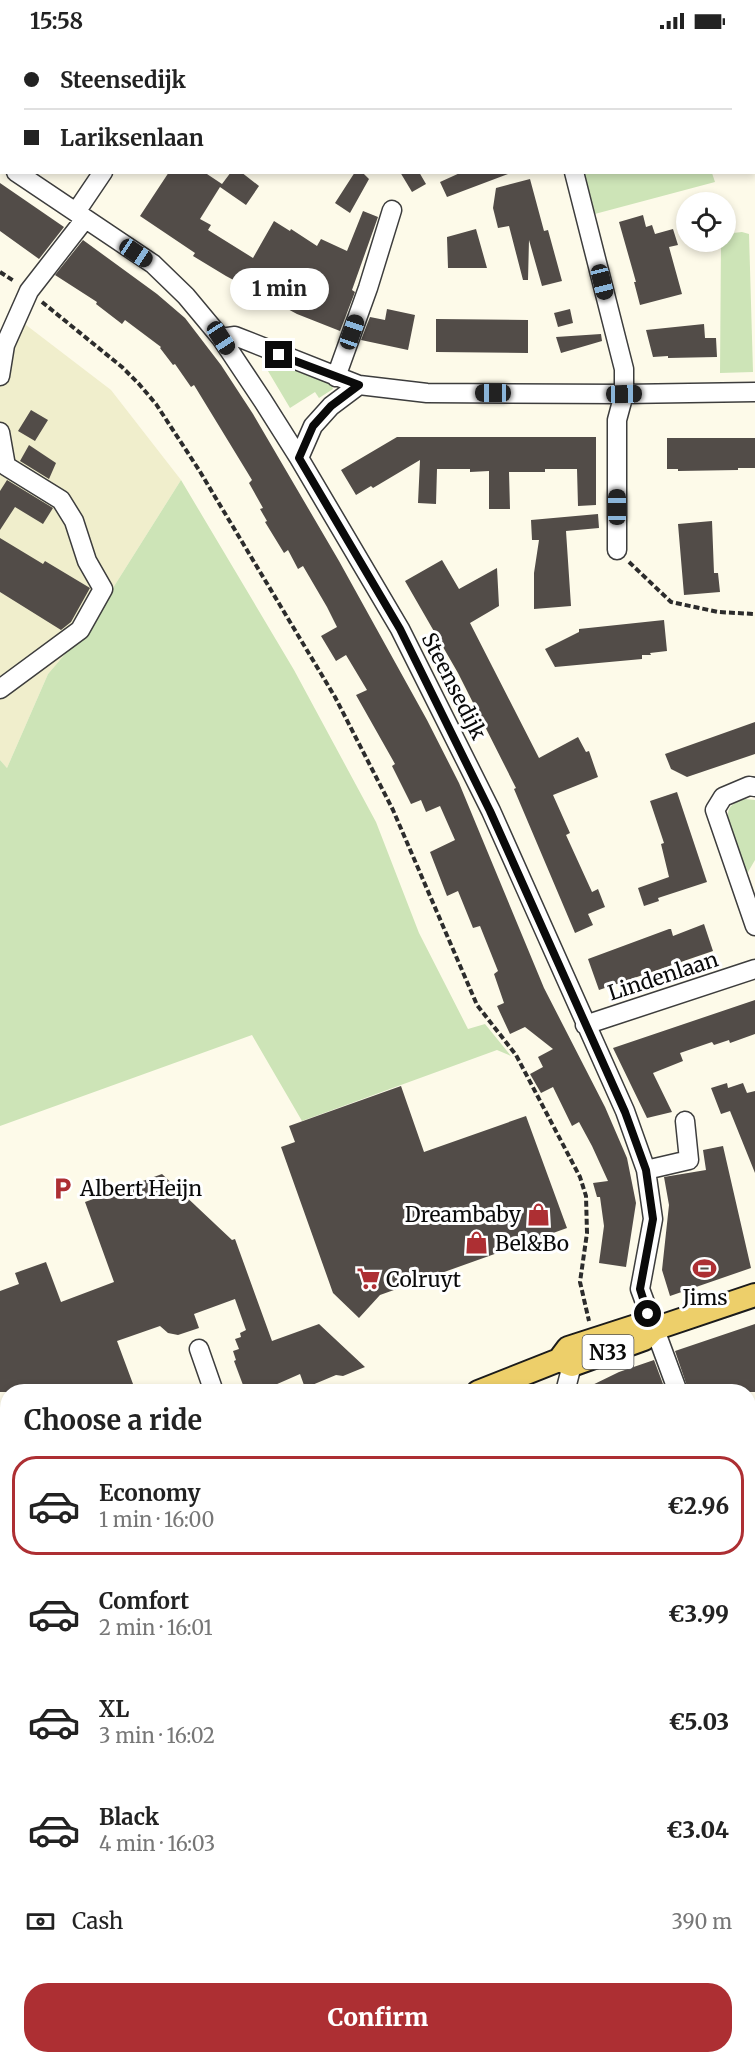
<!DOCTYPE html>
<html lang="en">
<head>
<meta charset="utf-8">
<style>
  :root { --surface:#fff; --page:#f6f6f6; --text:#222; --muted:#767676; --line:#e0e0e0; --accent:#ad2f33 }
  body { margin:0; font-family:Merriweather,serif; background:var(--page); color:var(--text); height:100vh; display:flex; flex-direction:column; font-size:22px; white-space:nowrap }
  * { box-sizing:border-box; margin:0 }
  p { font-size:20px; color:var(--muted) }
  .icon { flex:none; width:33px; height:33px; fill:none; stroke:currentColor; stroke-width:2; stroke-linecap:round; stroke-linejoin:round }
  .map { position:relative; flex:1; overflow:hidden }
  .panel { position:absolute; left:0px; top:1342px; width:756px; height:680px; display:flex; flex-direction:column; background:var(--surface); border-radius:24px 24px 0 0; box-shadow:0 3px 9px #0003 }
  .panel>* { flex:none }
  .top-card { position:absolute; left:0px; top:0px; width:756px; height:132px; box-shadow:0 3px 9px #0003; display:grid; align-content:center; height:132px; padding:0 24px; background:var(--surface) }
  .fabs { position:absolute; left:676px; top:150px; display:grid; gap:12px }
  .fabs a { display:grid; place-items:center; width:60px; height:60px; border-radius:50%; background:var(--surface); box-shadow:0 3px 9px #0003; font-size:30px }
  .end { position:absolute; width:27px; height:27px; margin:-14px; border:8px solid #0a0a0a; background:#fff; box-shadow:0 0 0 3px #fff }
  .from { border-radius:50% }
  .bubble { position:absolute; height:42px; border-radius:21px; background:var(--surface); box-shadow:0 3px 9px #0003; font-size:20px; font-weight:800; line-height:42px; text-align:center }
  .car { position:absolute; width:18px; height:36px; margin:-18px -9px; border-radius:8px; box-shadow:0 0 4px 2px #0007; background:linear-gradient(#222 24%,#8ab4d8 0 40%,#222 0 76%,#8ab4d8 0 86%,#222 0) }
  .top-card b { display:flex; align-items:center; gap:21px; height:57px; font-size:22px }
  .top-card b+b { border-top:2px solid var(--line) }
  .top-card i { width:15px; height:15px; background:var(--text) }
  ul { padding:0; list-style:none }
  li { display:flex; align-items:center; gap:18px; height:99px; margin:0 12px 9px; padding:0 12px; border:3px solid transparent; border-radius:24px }
  li div { flex:1 }
  li b { display:block; font-size:22px }
  li em { font-style:normal; font-weight:800 }
  li.selected { border-color:var(--accent) }
  li>.icon { width:54px; height:54px; stroke-width:1.5 }
  h2 { padding:0 24px; font-size:27px; line-height:72px }
  .pay { display:flex; align-items:center; gap:15px; height:66px; padding:0 24px; font-size:22px }
  .pay p { margin-inline-start:auto }
  .primary-button { display:flex; gap:12px; margin-top:auto; padding:12px 24px }
  .primary-button a { flex:1; height:69px; border-radius:24px; background:var(--accent); color:#fff; font-size:24px; font-weight:800; line-height:69px; text-align:center }
  .status { display:flex; justify-content:space-between; align-items:center; height:42px; padding:0 30px; background:var(--surface); direction:ltr }
  .status svg { height:16px; fill:currentColor }
  .map>svg:first-child { display:block }
  .farmland { fill:#f0eecc }
  .green { fill:#cde4b7 }
  .pitch { fill:#dfecc8 }
  .building { fill:#524c48 }
  .lines { fill:none; stroke-linecap:round; stroke-linejoin:round }
  .minor-casing { stroke:#3d3d3d; stroke-width:21 }
  .major-casing { stroke:#1b1b1b; stroke-width:26 }
  .path { stroke:#2c2c2c; stroke-width:4; stroke-dasharray:6 3; stroke-linecap:butt }
  .minor { stroke:#fff; stroke-width:18 }
  .major { stroke:#edcf6a; stroke-width:22 }
  .route { stroke:#0a0a0a; stroke-width:8 }
  .labels { text-anchor:middle; dominant-baseline:central; stroke-width:6; stroke-linejoin:round; paint-order:stroke }
  .shield { fill:#fff; stroke:#545454; stroke-width:1.5 }
  .shield-label { font-size:20px; font-weight:bold; fill:#0a0a0a }
  .street-label { font-size:21px; fill:#0a0a0a; stroke:#fff }
  .poi-label { font-size:21px; fill:#0a0a0a; stroke:#fff; text-anchor:start }
</style>
</head>
<body>
<div class="status"><b>15:58</b><svg viewBox="0 0 49 12"><path d="M0 12V9h3v3zM5 12V6h3v6zM10 12V3h3v9zM15 12V0h3v12zM26 1h20v11H26zM47 4h2v5h-2z"/></svg></div>
<div class="map">
<svg width="755" height="2021" viewBox="0 0 755 2021">
  <rect width="100%" height="100%" fill="#fdfae9"/>
  <path class="farmland" d="M13,273L111,348L181,438L89,584L48,632L7,726L0,718V298Z"/>
  <path class="green" d="M580,131H712L715,140L591,173Z
    M742,190L749,192L753,330L720,331L721,200H726V194L733,191Z
    M271,320H276L331,341L333,347L319,356L315,350L290,366L265,324Z
    M181,438L294,628L376,780L419,891L468,987L485,982L511,1014L497,1008L302,1079L252,993L0,1084V718L7,726L48,632L89,584Z
    M745,757L755,758V818L748,830L745,829L728,776C727,763 734,761 745,757Z"/>
  <path class="pitch" d="M7,1687L8,2014H146L149,2021H0V1691Z"/>
  <path class="building" d="M169,130H204L222,142L231,130H241L259,144L246,163L220,145L200,177L211,183L208,188L253,216L274,179L290,189L291,187L317,204L321,197L347,209L363,169L378,175L352,248L355,250L340,289L297,272L226,234L193,214L195,211L140,174Z
    M355,130H362L369,137L350,171L335,161Z
    M400,130H419L426,142L412,150Z
    M462,130H508V132L447,155L440,140Z
    M530,137L544,189L548,188L562,239L542,244L529,198L528,238H523L509,184L498,186L493,166L496,146Z
    M0,141L64,185L39,217L0,189Z
    M643,173L646,185L652,183L655,192L673,187L678,203L669,205L682,252L640,263L634,240H636L619,180Z
    M476,187L487,226H448L447,195Z
    M83,198L157,252L185,276L221,323L253,372L339,519L427,678L459,741L544,946L605,1065L627,1116L636,1161L626,1225L599,1221L604,1184L600,1155H597L593,1141L608,1139L592,1104L579,1080L572,1084L553,1045L541,1051L530,1032L543,1025L538,1015L553,1007L525,985L510,992L497,964L504,961L494,932L498,929L480,884L473,886L458,849L447,854L430,810L455,798L440,764L426,770L421,758L411,762L392,724L395,722L356,653L367,648L346,613L336,619L321,594L337,585L327,565L303,524L298,527L288,508L284,511L265,480L267,479L260,467L263,466L249,441L252,438L194,343L191,345L175,322L173,323L160,306L161,305L125,278L122,282L96,262L97,260L55,233Z
    M387,267L415,273L408,308L361,298L370,275L385,278Z
    M570,267L573,281L558,285L554,271Z
    M436,277L528,278V311L436,310Z
    M704,282L705,296H716L717,315L668,316V314L653,315L646,288Z
    M601,292L602,299L561,311L556,295Z
    M31,368L48,378L35,399L18,389Z
    M397,395H596V463L578,464L577,427H545V430H509L510,467H489V429L470,430V427H437L436,462L418,461L420,418L373,446L371,444L356,453L341,428Z
    M667,396H755V426H738V428L678,429V427H667Z
    M29,403L56,421L49,437L20,419Z
    M7,438L53,466L43,482L15,465L0,488V449Z
    M598,472L599,486L566,489L571,564L534,567V531L539,498H532L531,478Z
    M712,479L714,531H718L720,550L684,553L678,482Z
    M0,496L43,522L45,519L90,546L71,580L61,588L0,550Z
    M442,518L459,547L497,526L499,564L470,581L539,716L578,695L586,710L589,709L598,735L553,753L570,791L566,793L592,850L598,847L605,865L588,872L593,883L575,891L514,747L516,746L458,631L405,539Z
    M664,578L667,609L650,611L651,613H642V617L555,625L545,607L579,590V587Z
    M755,680V712L687,735L671,727L665,712Z
    M677,750L707,840L658,856L659,859L644,864L638,846L669,835L661,802L664,801L650,759Z
    M704,882L713,909L599,948L588,917L669,887H671L673,894Z
    M755,958V992L730,1001L729,998L714,1003L712,1000L680,1011L683,1019L653,1031L672,1070L647,1076L613,1006Z
    M727,1041L728,1046L743,1041L747,1051L755,1049V1131L730,1069L721,1072L711,1046Z
    M401,1044L424,1110L526,1074L567,1186L380,1253L359,1276L333,1251L281,1105L295,1100L289,1084Z
    M723,1104L751,1226L670,1254L662,1228L669,1163L664,1135L706,1128L703,1108Z
    M162,1132L232,1198L235,1197L272,1299L319,1282L365,1325L343,1334L336,1333L305,1346L300,1332L259,1350H249L246,1342L243,1343L234,1319L236,1318L233,1309L239,1307L235,1297L241,1295L240,1291L246,1288L235,1257L194,1272L199,1286L178,1293L168,1291L160,1284L117,1299L136,1350H0V1249L19,1242L15,1231L46,1220L61,1260L114,1240L85,1160Z
    M755,1282V1350H689L675,1309Z
    M654,1318L666,1350H578L619,1330Z"/>
  <g class="lines">
    <defs>
      <path id="minor" d="M504,0L505,2
        M546,0V2
        M209,2L211,0
        M754,48H755
        M0,119L2,120
        M16,130L153,222L186,254L221,296L263,359L299,416L400,587L491,769L625,1069L646,1128L653,1177L640,1247L678,1350
        M574,130L624,327V352L617,378V508
        M76,170L103,130
        M221,296L235,294L359,343L427,351L624,352L755,350
        M0,334L5,303L29,249L85,177
        M336,335L368,246L392,168
        M0,390L6,424L61,458L74,479L87,519L103,547L80,588L0,647
        M299,416L313,384L331,364L359,343
        M755,745L749,744L723,755L715,768L755,884
        M585,983L755,927
        M646,1128L689,1118L685,1079
        M199,1307L214,1350
        M565,1350L572,1323L569,1311
        M0,1548L8,1569
        M748,1551L755,1570
        M0,1616L8,1640
        M748,1617L755,1615
        M0,1687L8,1685
        M165,2014L168,2021
        M323,2021L326,2014
        M460,2021L462,2014"/>
      <path id="major" d="M559,1318L572,1323L644,1297L654,1287L755,1253
        M478,1350L559,1318L568,1306L636,1284L647,1286
        M0,1521L8,1519"/>
    </defs>
    <use href="#minor" class="minor-casing"/>
    <use href="#major" class="major-casing"/>
    <path class="path" d="M44,0L45,2
      M0,230L14,239
      M42,260L122,325L139,342L156,362L199,428L335,655L393,768L477,963L516,1013L580,1135L586,1154L587,1191L580,1240L589,1279
      M629,520L671,560L718,570L755,572"/>
    <use href="#minor" class="minor"/>
    <use href="#major" class="major"/>
  </g>
  <g class="lines">
    <path class="route" d="M279,313L359,343L331,364L313,384L299,416L400,587L490,769L625,1070L646,1128L653,1177L640,1247L648,1272"/>
  </g>
  <defs>
    <symbol id="parking-bare" viewBox="-9 -9 18 18"><path d="M-3.5-5.5H1a3.5 3.5 0 0 1 0 7H-1V5.5H-3.5ZM-1-3.4V-.6H.8a1.4 1.4 0 0 0 0-2.8Z" fill="#ad2f33" stroke="#fff" stroke-width="2.5" paint-order="stroke"/></symbol>
    <symbol id="shop-bare" viewBox="-9 -9 18 18"><path d="M-5-2.5h2.3a2.7 3.5 0 0 1 5.4 0H5L5.5 6h-11ZM-1.5-2.5h3a1.5 2.3 0 0 0-3 0Z" fill="#ad2f33" stroke="#fff" stroke-width="2.5" paint-order="stroke"/></symbol>
    <symbol id="stadium-bare" viewBox="-9 -9 18 18"><path d="M0-5a6.5 5 0 1 0 0 10a6.5 5 0 1 0 0-10ZM-3.5-1.8h7v3.6h-7Z" fill="#ad2f33" stroke="#fff" stroke-width="2.5" paint-order="stroke"/></symbol>
    <symbol id="supermarket-bare" viewBox="-9 -9 18 18"><path d="M-6-5.5h2.5l.6 2H6L4.5 2H-2.5L-4.4-4H-6ZM-1.5 3.2a1.3 1.3 0 1 0 .1 0ZM3 3.2a1.3 1.3 0 1 0 .1 0Z" fill="#ad2f33" stroke="#fff" stroke-width="2.5" paint-order="stroke"/></symbol>
  </defs>
  <g fill-rule="evenodd">
    <use href="#parking-bare" x="46" y="1130" width="33" height="33"/>
    <use href="#shop-bare" x="522" y="1156" width="33" height="33"/>
    <use href="#shop-bare" x="460" y="1184" width="33" height="33"/>
    <use href="#stadium-bare" x="688" y="1210" width="33" height="33"/>
    <use href="#supermarket-bare" x="352" y="1220" width="33" height="33"/>
  </g>
  <g class="labels">
    <rect class="shield" x="582.5" y="1293" width="51" height="34" rx="4.5"/>
    <g class="shield-label">
      <text x="608" y="1310">N33</text>
    </g>
    <g class="street-label">
      <text transform="translate(454 644) rotate(63)">Steensedijk</text>
      <text transform="translate(663 934) rotate(-18)">Lindenlaan</text>
    </g>
    <g class="poi-label">
      <text x="80" y="1146">Albert Heijn</text>
      <text x="521" y="1172" text-anchor="end">Dreambaby</text>
      <text x="495" y="1201">Bel&amp;Bo</text>
      <text x="386" y="1237">Colruyt</text>
      <text x="705" y="1255" text-anchor="middle">Jims</text>
    </g>
  </g>
</svg>
<div class="fabs">
<a><svg class="icon" aria-label="locate" viewBox="0 0 24 24"><circle cx="12" cy="12" r="6"/><path d="M12 2v4M12 18v4M2 12h4M18 12h4"/></svg></a>
</div>
<i class="end from" style="left:648px;top:1272px"></i>
<i class="end" style="left:279px;top:313px"></i>
<div class="bubble" style="left:230px;top:226px;width:99px">1 min</div>
<i class="car" style="left:136px;top:211px;rotate:124deg"></i>
<i class="car" style="left:602px;top:240px;rotate:166deg"></i>
<i class="car" style="left:352px;top:290px;rotate:19deg"></i>
<i class="car" style="left:221px;top:296px;rotate:147deg"></i>
<i class="car" style="left:493px;top:351px;rotate:270deg"></i>
<i class="car" style="left:624px;top:352px;rotate:89deg"></i>
<i class="car" style="left:617px;top:465px;rotate:0deg"></i>
<div class="top-card">
<b><i class="from"></i>Steensedijk</b>
<b><i></i>Lariksenlaan</b>
</div>
<section class="panel">
<h2>Choose a ride</h2>
<ul>
<li class="selected"><svg class="icon" aria-label="car" viewBox="0 0 24 24"><path d="M5 17H2v-5l4-1 3-4h7l3 4 3 1v5h-3M9 17h6M6 11h13"/><circle cx="7" cy="17" r="2"/><circle cx="17" cy="17" r="2"/></svg><div><b>Economy</b><p>1 min · 16:00</p></div><em>€2.96</em></li>
<li><svg class="icon" aria-label="car" viewBox="0 0 24 24"><path d="M5 17H2v-5l4-1 3-4h7l3 4 3 1v5h-3M9 17h6M6 11h13"/><circle cx="7" cy="17" r="2"/><circle cx="17" cy="17" r="2"/></svg><div><b>Comfort</b><p>2 min · 16:01</p></div><em>€3.99</em></li>
<li><svg class="icon" aria-label="car" viewBox="0 0 24 24"><path d="M5 17H2v-5l4-1 3-4h7l3 4 3 1v5h-3M9 17h6M6 11h13"/><circle cx="7" cy="17" r="2"/><circle cx="17" cy="17" r="2"/></svg><div><b>XL</b><p>3 min · 16:02</p></div><em>€5.03</em></li>
<li><svg class="icon" aria-label="car" viewBox="0 0 24 24"><path d="M5 17H2v-5l4-1 3-4h7l3 4 3 1v5h-3M9 17h6M6 11h13"/><circle cx="7" cy="17" r="2"/><circle cx="17" cy="17" r="2"/></svg><div><b>Black</b><p>4 min · 16:03</p></div><em>€3.04</em></li>
</ul>
<div class="pay"><svg class="icon" aria-label="cash" viewBox="0 0 24 24"><path d="M3 7h18v10H3z"/><circle cx="12" cy="12" r="2"/></svg>Cash<p>390 m</p></div>
<div class="primary-button"><a>Confirm</a></div>
</section>
</div>
</body>
</html>
